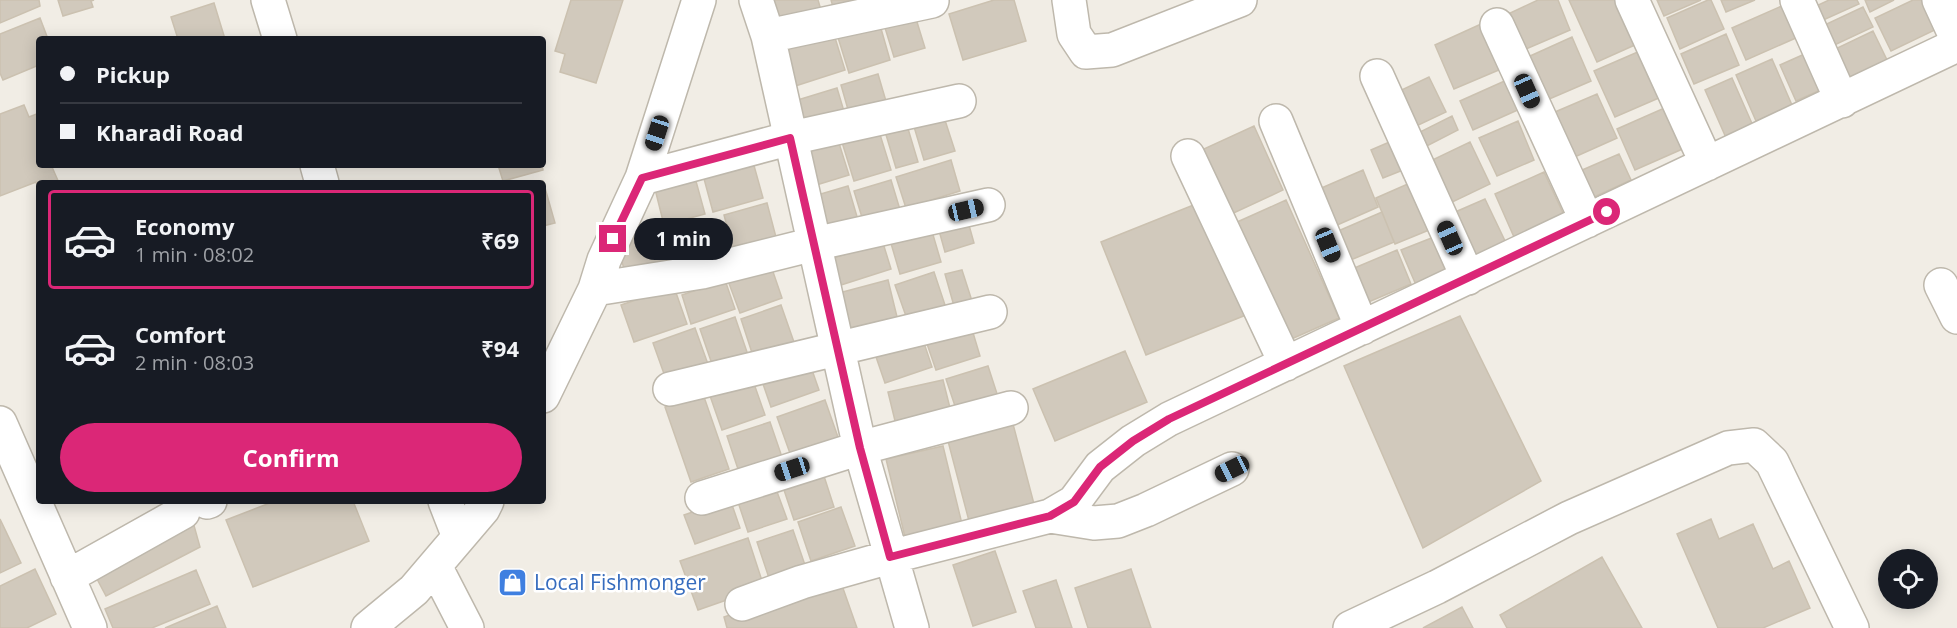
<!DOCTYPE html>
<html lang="en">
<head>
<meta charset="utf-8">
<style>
  :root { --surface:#171b24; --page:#242831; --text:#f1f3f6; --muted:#9ea1a6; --line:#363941; --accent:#db2777 }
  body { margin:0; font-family:"Open Sans",sans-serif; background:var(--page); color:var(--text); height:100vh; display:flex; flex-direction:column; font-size:22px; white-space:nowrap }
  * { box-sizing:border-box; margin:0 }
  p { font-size:20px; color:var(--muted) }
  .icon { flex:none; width:33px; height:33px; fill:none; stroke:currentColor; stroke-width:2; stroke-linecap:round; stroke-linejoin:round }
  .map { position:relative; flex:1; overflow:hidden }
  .drawer { position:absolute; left:36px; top:180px; width:510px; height:324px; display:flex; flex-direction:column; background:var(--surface); border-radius:6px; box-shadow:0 3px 15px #0003 }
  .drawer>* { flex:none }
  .hud { position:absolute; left:36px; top:36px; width:510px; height:132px; border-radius:6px; box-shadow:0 3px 15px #0003; display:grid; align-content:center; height:132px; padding:0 24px; background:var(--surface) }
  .buttons { position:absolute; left:1878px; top:549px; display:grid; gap:12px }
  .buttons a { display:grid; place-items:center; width:60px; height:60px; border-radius:50%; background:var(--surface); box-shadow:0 3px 15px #0003; font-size:30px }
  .end { position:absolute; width:27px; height:27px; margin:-14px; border:8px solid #db2777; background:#fff; box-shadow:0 0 0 3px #fff }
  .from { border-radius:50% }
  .bubble { position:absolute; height:42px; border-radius:21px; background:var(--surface); box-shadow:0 3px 15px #0003; font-size:20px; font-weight:700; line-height:42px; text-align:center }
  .car { position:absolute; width:18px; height:36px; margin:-18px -9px; border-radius:8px; box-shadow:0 0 4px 2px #0007; background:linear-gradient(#222 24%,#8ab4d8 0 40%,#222 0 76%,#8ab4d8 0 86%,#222 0) }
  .hud b { display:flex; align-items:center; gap:21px; height:57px; font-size:22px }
  .hud b+b { border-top:2px solid var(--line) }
  .hud i { width:15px; height:15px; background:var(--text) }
  ul { padding:10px 0 0; list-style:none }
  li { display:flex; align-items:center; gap:18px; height:99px; margin:0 12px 9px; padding:0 12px; border:3px solid transparent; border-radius:6px }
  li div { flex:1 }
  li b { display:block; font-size:22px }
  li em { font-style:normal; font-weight:700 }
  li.current { border-color:var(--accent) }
  li>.icon { width:54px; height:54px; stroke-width:1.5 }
  .action { display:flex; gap:12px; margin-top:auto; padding:12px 24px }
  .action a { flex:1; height:69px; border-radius:36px; background:var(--accent); color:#fff; font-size:24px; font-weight:700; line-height:69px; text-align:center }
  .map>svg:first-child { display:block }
  .building { fill:#d1c9bc; stroke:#cbc1b0; stroke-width:1.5 }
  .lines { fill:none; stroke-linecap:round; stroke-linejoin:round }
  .minor-casing { stroke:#beb8ac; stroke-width:36 }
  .minor { stroke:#fff; stroke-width:33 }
  .route { stroke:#db2777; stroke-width:8 }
  .labels { text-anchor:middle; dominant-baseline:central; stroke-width:5; stroke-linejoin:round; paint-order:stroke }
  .shop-label { font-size:21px; fill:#366cbe; stroke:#fff; text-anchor:start }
</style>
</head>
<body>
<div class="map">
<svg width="1957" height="628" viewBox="0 0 1957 628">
  <rect width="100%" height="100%" fill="#f1ede5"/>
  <path class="building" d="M0,0H39L40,6L0,23Z
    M58,0H94L91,1L93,7L63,16Z
    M571,0H623L596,83L560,72L565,54L555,51Z
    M766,0H818L821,10L773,24Z
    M831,0H872L835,14Z
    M994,0H1014L1026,41L963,60L949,14Z
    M1538,0H1558L1570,30L1526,49L1510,13Z
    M1569,0H1618L1637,44L1597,62Z
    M1657,0H1701L1664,16Z
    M1708,0H1711L1724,29L1680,49L1667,18Z
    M1721,0H1755L1726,12Z
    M1829,0H1857L1859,4L1821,21L1814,7Z
    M1865,0H1894L1870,12Z
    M1913,0H1926L1939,28L1891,51L1875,18Z
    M214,3L225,39H178L171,17Z
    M1784,5L1798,37L1746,60L1732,28Z
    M1863,7L1873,27L1828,48L1818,28Z
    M913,9L925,48L894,57L882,18Z
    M40,18L48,39H39V65L3,80L0,73V34Z
    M878,18L890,60L849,73L836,31Z
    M1481,24L1501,69L1454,89L1435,45Z
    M832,28L845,70L786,89L773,46Z
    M1873,31L1887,60L1844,80L1831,51Z
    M1726,34L1739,65L1694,84L1681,54Z
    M1572,37L1591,81L1547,100L1528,57Z
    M1640,51L1661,97L1615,117L1594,71Z
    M1809,52L1825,88L1796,101L1780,65Z
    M1772,59L1792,105L1756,121L1736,75Z
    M878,74L888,108L851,120L841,85Z
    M1429,77L1446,112L1410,129L1393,94Z
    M1732,78L1754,128L1727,140L1705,90Z
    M1509,79L1522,108L1473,130L1460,101Z
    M837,88L846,118L800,132L791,102Z
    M1597,94L1617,138L1568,160L1548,115Z
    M24,105L29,117L39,113V165H57L52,167L59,183H39V190L36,182L0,196V114Z
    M1669,106L1687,147L1635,170L1617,129Z
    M942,111L955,151L924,160L912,120Z
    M1452,116L1458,130L1419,150L1412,136Z
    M1518,121L1534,160L1497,176L1479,138Z
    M906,122L918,162L896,168L884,128Z
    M1254,126L1283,190L1225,217L1195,153Z
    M878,128L891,170L854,181L841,139Z
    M1401,137L1413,166L1383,178L1371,150Z
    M838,140L849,175L813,186L802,151Z
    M1470,142L1490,184L1446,205L1426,163Z
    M1619,154L1631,180L1592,198L1580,171Z
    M951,160L960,191L906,208L896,177Z
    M753,162L763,198L713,212L703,175Z
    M498,165H542L543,170L503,181Z
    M1363,170L1378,207L1326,230L1310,193Z
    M1544,172L1564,215L1514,237L1495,194Z
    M694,174L705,214L664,225L654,185Z
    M891,180L901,213L864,224L854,191Z
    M543,181L555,223L543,226V183H536Z
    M1410,183L1429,230L1395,244L1376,198Z
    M848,186L858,220L824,230L814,196Z
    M1485,199L1506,243L1474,258L1453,213Z
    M1286,200L1339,318L1287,341L1235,223Z
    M1201,202L1246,315L1146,355L1101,242Z
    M767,203L777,241L734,253L724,215Z
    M1382,212L1394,242L1341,264L1329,235Z
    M967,218L974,243L945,252L938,227Z
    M716,221L726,258L686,269L676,232Z
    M656,228L667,260L626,274L615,242Z
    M931,228L941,262L900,274L890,240Z
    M1434,237L1449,271L1416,285L1401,250Z
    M883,243L891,269L841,285L833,258Z
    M1397,250L1411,284L1359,306L1345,272Z
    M770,263L782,298L740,313L727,278Z
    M962,270L972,301L954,306L945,274Z
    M934,272L945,305L907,319L895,285Z
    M725,280L735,309L691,324L682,295Z
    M888,280L898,321L846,335L835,294Z
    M674,287L687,324L634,342L621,305Z
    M781,305L795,345L754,359L741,319Z
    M1460,316L1541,481L1423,548L1344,366Z
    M735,317L748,355L713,367L700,329Z
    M971,326L980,356L936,370L926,341Z
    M695,328L709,367L667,382L653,343Z
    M922,337L932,367L885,383L875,354Z
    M1125,351L1147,402L1055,441L1033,389Z
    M988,366L1000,403L958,415L946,379Z
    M811,367L819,390L771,407L763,384Z
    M752,378L765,415L722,430L709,393Z
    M943,380L952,416L897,429L888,392Z
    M703,394L729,469L691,482L665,407Z
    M825,400L839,440L791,456L777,417Z
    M770,422L783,460L740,475L727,436Z
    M1013,424L1034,504L969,521L948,441Z
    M943,446L962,524L905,537L886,459Z
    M823,473L834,507L794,520L783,487Z
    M776,489L787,519L748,532L738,502Z
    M730,499L740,528L695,544L684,515Z
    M275,501H353L369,541L253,587L226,520Z
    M841,507L855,546L811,561L798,522Z
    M0,519L21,563L0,573Z
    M1711,519L1719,539L1753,524L1773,569L1789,561L1810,608L1763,628H1718L1677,534Z
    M193,522L200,547L106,596L96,577Z
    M793,530L806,568L770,581L757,542Z
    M748,538L764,587L698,610L680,561Z
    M995,551L1016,612L973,626L953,565Z
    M1602,557L1642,628H1507L1500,615Z
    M35,569L56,614L27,628H0V586Z
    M1131,569L1151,628H1088L1075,588Z
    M196,570L210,604L152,628H113L105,609Z
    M839,577L857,628H727L724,617Z
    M1056,580L1072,628H1036L1023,591Z
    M217,606L226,628H165Z
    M1462,607L1473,628H1423Z"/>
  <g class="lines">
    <defs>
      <path id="minor" d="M268,0L280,39
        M756,0L768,36L860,448L912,628
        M1069,0L1074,34L1086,52L1112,50L1240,0
        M1632,0L1707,164
        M1797,0L1842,101
        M1939,0L1957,39
        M1497,25L1587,221
        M768,36L932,1
        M1377,76L1468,278
        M1276,121L1362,328
        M1188,156L1286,364
        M317,165L322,183
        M642,178L791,138L959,101
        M1941,285L1957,317
        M595,289L702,272L814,244L988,205
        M670,389L990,312
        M543,396L595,289L604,260L642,178L699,0
        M0,423L90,628
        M702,498L860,448L1011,408
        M445,501L459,537
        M207,502L210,501
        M1050,516L1094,523L1118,521L1146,510L1232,469
        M435,566L467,628
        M67,577L183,512
        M742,604L802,582L890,557L1050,516L1074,502L1100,467L1133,441L1169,419L1957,45
        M368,628L414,590L483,509L487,501
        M1350,628L1437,587L1569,518L1728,448L1754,445L1772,462L1852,628"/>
    </defs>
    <use href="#minor" class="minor-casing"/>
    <use href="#minor" class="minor"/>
  </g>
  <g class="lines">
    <path class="route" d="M613,239L642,178L790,138L860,448L890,557L1050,516L1074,502L1100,467L1133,441L1169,419L1607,212"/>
  </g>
  <defs>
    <symbol id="shop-square" viewBox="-11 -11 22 22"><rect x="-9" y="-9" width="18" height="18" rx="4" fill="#3f7fe0" stroke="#fff"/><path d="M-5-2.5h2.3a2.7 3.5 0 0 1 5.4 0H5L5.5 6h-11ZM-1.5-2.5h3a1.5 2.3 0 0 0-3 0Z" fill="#fff"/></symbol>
  </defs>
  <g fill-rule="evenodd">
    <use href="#shop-square" x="496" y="566" width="33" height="33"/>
  </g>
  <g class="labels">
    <g class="shop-label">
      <text x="534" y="582">Local Fishmonger</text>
    </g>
  </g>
</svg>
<div class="buttons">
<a><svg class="icon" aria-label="locate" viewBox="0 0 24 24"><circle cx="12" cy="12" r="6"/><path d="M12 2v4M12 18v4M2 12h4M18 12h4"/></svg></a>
</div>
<i class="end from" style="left:1607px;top:212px"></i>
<i class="end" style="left:613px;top:239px"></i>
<div class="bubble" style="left:634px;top:218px;width:99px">1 min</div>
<i class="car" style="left:1527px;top:91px;rotate:156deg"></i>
<i class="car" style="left:657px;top:133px;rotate:198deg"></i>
<i class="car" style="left:966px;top:210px;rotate:77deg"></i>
<i class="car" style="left:1450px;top:238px;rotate:336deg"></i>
<i class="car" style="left:1328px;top:245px;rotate:158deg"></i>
<i class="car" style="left:792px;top:469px;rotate:252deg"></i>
<i class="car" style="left:1232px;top:469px;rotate:244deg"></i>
<div class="hud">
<b><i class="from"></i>Pickup</b>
<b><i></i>Kharadi Road</b>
</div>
<section class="drawer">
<ul>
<li class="current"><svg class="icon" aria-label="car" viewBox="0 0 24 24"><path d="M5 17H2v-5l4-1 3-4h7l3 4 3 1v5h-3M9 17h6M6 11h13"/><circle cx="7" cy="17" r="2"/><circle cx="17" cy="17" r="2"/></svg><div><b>Economy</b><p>1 min · 08:02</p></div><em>₹69</em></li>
<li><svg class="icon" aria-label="car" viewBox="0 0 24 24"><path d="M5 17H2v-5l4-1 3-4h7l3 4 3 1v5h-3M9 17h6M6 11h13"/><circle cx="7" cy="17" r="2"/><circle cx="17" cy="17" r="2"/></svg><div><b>Comfort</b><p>2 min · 08:03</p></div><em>₹94</em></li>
</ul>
<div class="action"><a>Confirm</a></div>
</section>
</div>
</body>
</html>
